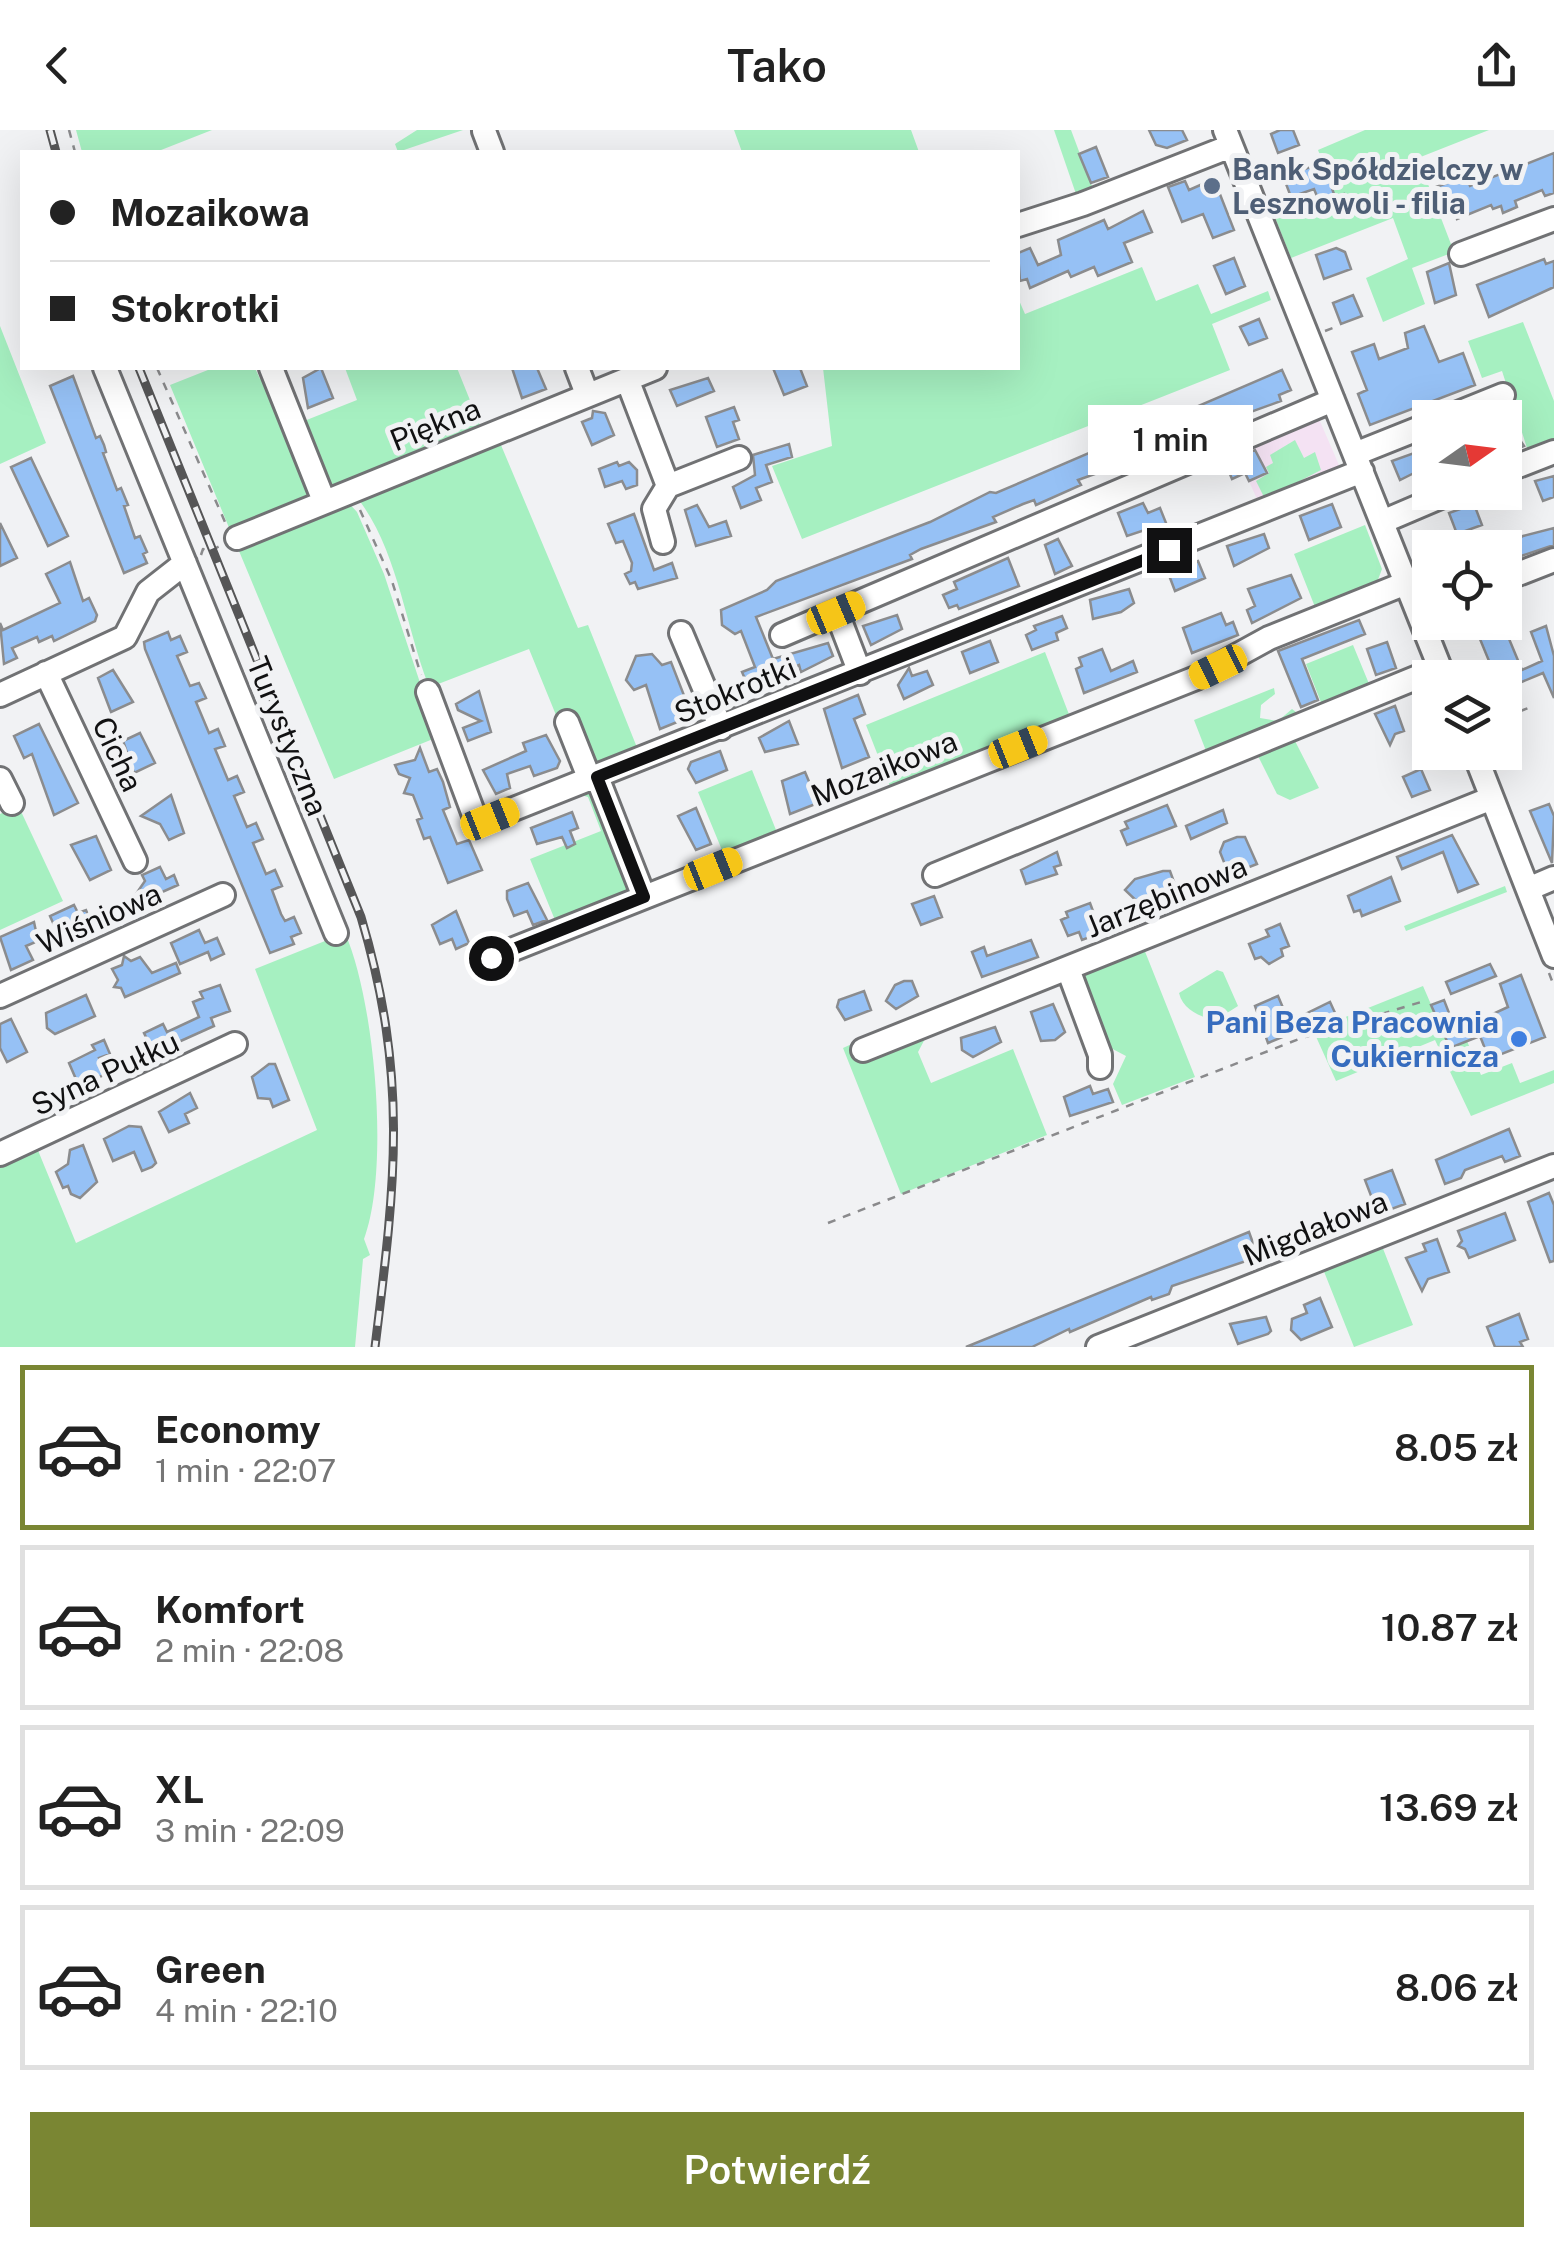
<!DOCTYPE html>
<html lang="pl">
<head>
<meta charset="utf-8">
<style>
  :root { --surface:#fff; --page:#f6f6f6; --text:#222; --muted:#767676; --line:#e0e0e0; --accent:#7a8633 }
  body { margin:0; font-family:"Public Sans",sans-serif; background:var(--page); color:var(--text); height:100vh; display:flex; flex-direction:column; font-size:38px; white-space:nowrap }
  * { box-sizing:border-box; margin:0 }
  p { font-size:32px; color:var(--muted) }
  .icon { flex:none; width:55px; height:55px; fill:none; stroke:currentColor; stroke-width:2; stroke-linecap:round; stroke-linejoin:round }
  .map { position:relative; height:1217px; overflow:hidden }
  .details { display:flex; flex-direction:column; background:var(--surface); flex:1 }
  .details>* { flex:none }
  .guide { position:absolute; left:20px; top:20px; width:1000px; height:220px; border-radius:0px; box-shadow:0 10px 40px #0002; display:grid; align-content:center; height:220px; padding:0 30px; background:var(--surface) }
  .needle { width:65px; rotate:76deg }
  .fabs { position:absolute; left:1412px; top:270px; display:grid; gap:20px }
  .fabs a { display:grid; place-items:center; width:110px; height:110px; border-radius:0px; background:var(--surface); box-shadow:0 10px 40px #0002; font-size:50px }
  .end { position:absolute; width:45px; height:45px; margin:-22px; border:12px solid #111112; background:#fff; box-shadow:0 0 0 5px #fff }
  .from { border-radius:50% }
  .bubble { position:absolute; height:70px; border-radius:0px; background:var(--surface); box-shadow:0 10px 40px #0002; font-size:32px; font-weight:600; line-height:70px; text-align:center }
  .car { position:absolute; width:30px; height:60px; margin:-30px -15px; border-radius:12px; box-shadow:0 0 8px 2px #0007; background:linear-gradient(#f5c518 24%,#345 0 40%,#f5c518 0 76%,#345 0 86%,#f5c518 0) }
  .guide b { display:flex; align-items:center; gap:35px; height:95px; font-size:38px }
  .guide b+b { border-top:2px solid var(--line) }
  .guide i { width:25px; height:25px; background:var(--text) }
  ul { padding:18px 0 0; list-style:none }
  li { display:flex; align-items:center; gap:30px; height:165px; margin:0 20px 15px; padding:0 10px; border:5px solid var(--line); border-radius:0px }
  li div { flex:1 }
  li b { display:block; font-size:38px }
  li em { font-style:normal; font-weight:600 }
  li.current { border-color:var(--accent) }
  li>.icon { width:90px; height:90px; stroke-width:1.5 }
  .action { display:flex; gap:20px; margin-top:auto; padding:20px 30px }
  .action a { flex:1; height:115px; border-radius:0px; background:var(--accent); color:#fff; font-size:40px; font-weight:600; line-height:115px; text-align:center }
  header { display:flex; justify-content:space-between; align-items:center; height:130px; padding:0 30px; background:var(--surface); font-size:45px; font-weight:600 }
  .map>svg:first-child { display:block }
  .education { fill:#f4e2f3 }
  .green { fill:#a6f0c1 }
  .building { fill:#96c1f5; stroke:#8b8c8e; stroke-width:2.5 }
  .lines { fill:none; stroke-linecap:round; stroke-linejoin:round }
  .minor-casing { stroke:#717274; stroke-width:28 }
  .path { stroke:#8a8a8c; stroke-width:2.5; stroke-dasharray:8 8; stroke-linecap:butt }
  .minor { stroke:#fff; stroke-width:22 }
  .rail-casing { stroke:#565657; stroke-width:9 }
  .rail { stroke:#f1f2f4; stroke-width:5; stroke-dasharray:15; stroke-linecap:butt }
  .route { stroke:#111112; stroke-width:12 }
  .service-dot { fill:#5c6f8a; stroke:#f1f2f4; stroke-width:4 }
  .shop-dot { fill:#3f7fe0; stroke:#f1f2f4; stroke-width:4 }
  .labels { text-anchor:middle; dominant-baseline:central; stroke-width:10; stroke-linejoin:round; paint-order:stroke }
  .service-label { font-size:30px; font-weight:bold; fill:#4e5e75; stroke:#f1f2f4; text-anchor:start }
  .street-label { font-size:30px; fill:#111112; stroke:#f1f2f4 }
  .shop-label { font-size:30px; font-weight:bold; fill:#366cbe; stroke:#f1f2f4; text-anchor:end }
</style>
</head>
<body>
<header><svg class="icon" aria-label="back" viewBox="0 0 24 24"><path d="M15 5l-7 7 7 7"/></svg>Tako<svg class="icon" aria-label="share" viewBox="0 0 24 24"><path d="M12 15V3M7 8l5-5 5 5M5 13v7h14v-7"/></svg></header>
<div class="map">
<svg width="1554" height="1217" viewBox="0 0 1554 1217">
  <rect width="100%" height="100%" fill="#f1f2f4"/>
  <path class="education" d="M1316,282L1342,342L1260,376L1241,333L1257,325L1251,311Z"/>
  <path class="green" d="M76,0H212L156,22H82Z
    M417,0H463L398,22L395,14Z
    M734,0H911L919,22H742Z
    M1054,0H1071L1095,64L1018,85L1076,64Z
    M1365,0H1489L1418,28L1454,122L1412,138L1425,174L1383,192L1366,148L1408,129L1393,88L1291,128L1274,85L1334,61L1318,20Z
    M1142,137L1156,171L1198,154L1211,184L1268,161L1271,170L1212,194L1230,240L802,409L772,336L832,316L823,238H1018V168L1025,184Z
    M1523,192L1554,271V314L1529,324L1502,241L1482,248L1468,211Z
    M0,196L46,313L0,334Z
    M213,238H255L260,249L269,252L313,361L308,369L230,400L170,255Z
    M345,238H457L482,300L328,359L299,293L357,270Z
    M498,308L578,498L588,495L638,620L595,638L579,592L558,590L529,519L433,556L428,554C405,494 397,416 355,365Z
    M1295,310L1304,328L1315,322L1321,340L1265,369L1256,351L1269,343L1266,337L1273,333L1270,325Z
    M345,369L357,382L384,444L438,607L334,649L239,421L259,413L264,402Z
    M1365,395L1382,439L1376,455L1315,477L1294,424Z
    M1353,515L1372,561L1324,580L1306,534Z
    M1045,522L1070,587L891,659L866,595Z
    M1274,558L1275,564L1261,575L1260,588L1278,591L1292,579L1305,589L1208,626L1194,590Z
    M1295,611L1319,658L1290,670L1277,664L1258,626Z
    M752,640L778,705L724,725L698,662Z
    M592,658L632,767L557,795L530,729L601,701L588,667L578,664Z
    M18,675L63,771L0,800V684Z
    M1505,756L1507,762L1406,801L1404,796Z
    M345,803C375,871 390,1040 364,1109L370,1125L363,1129L355,1217H0V1033L37,1018L76,1113L317,1000L255,839Z
    M1144,819L1195,947L1122,975L1113,954L1126,926L1105,915L1080,854L1083,844Z
    M1217,840L1223,842L1238,876L1216,890C1200,887 1183,880 1179,863Z
    M1423,856L1450,918L1467,911L1481,945L1512,933L1520,953L1554,940V953L1471,986L1435,910L1336,951L1313,900Z
    M926,907L918,922L931,953L1013,919L1047,1005L901,1064L843,918L856,912Z
    M1382,1116L1413,1195L1354,1217L1323,1139Z"/>
  <path class="building" d="M1149,0H1182L1187,10L1167,18L1156,15Z
    M1280,0H1293L1299,15L1278,23L1271,4Z
    M1096,17L1108,47L1091,53L1079,24Z
    M1554,23V63L1545,66L1542,60L1515,71L1517,77L1503,83L1501,76L1493,79L1491,75L1457,89L1455,82L1447,85L1436,57L1466,46L1470,56Z
    M1323,33L1335,67L1344,64L1349,75L1325,85L1314,59L1291,67L1283,46Z
    M1214,49L1234,100L1213,108L1203,84L1182,92L1168,57L1185,51L1189,60Z
    M1143,81L1152,102L1124,113L1132,132L1098,146L1094,137L1071,147L1068,141L1030,158L1027,149L1020,151L1018,123L1030,118L1038,135L1061,125L1058,110L1104,90L1108,99Z
    M1336,118L1345,122L1351,139L1324,149L1316,125Z
    M1234,128L1245,156L1226,164L1214,136Z
    M1544,129L1546,134L1554,131V157L1489,187L1477,155Z
    M1449,133L1456,165L1435,173L1427,142Z
    M1353,165L1362,186L1341,194L1333,173Z
    M1259,189L1267,208L1249,215L1240,197Z
    M1424,196L1439,232L1463,223L1475,255L1370,295L1358,264L1367,260L1352,222L1374,214L1379,229L1408,218L1405,203Z
    M321,238L333,268L308,278L303,248Z
    M512,238H537L546,259L522,268Z
    M773,238H800L807,256L784,265Z
    M1282,240L1291,260L1279,265L1281,271L1195,302L1198,307L1120,340L1117,336L1078,350L1081,355L1036,375L1034,370L1023,374L993,387L996,392L921,419L910,425L912,429L756,487L773,529L828,513L833,526L801,542L799,535L775,545L774,554L751,563L742,542L755,537L741,501L735,504L722,495L721,480L767,460L776,451L930,392L990,362L996,363Z
    M73,246L96,308L100,306L104,315L106,322L103,323L117,360L121,358L128,375L124,376L135,408L140,406L147,422L143,424L147,433L124,443L50,256Z
    M708,248L714,261L677,276L670,260Z
    M734,277L739,290L733,292L739,309L717,317L706,287Z
    M593,281L605,283L614,305L592,315L582,292L592,288Z
    M1511,297L1524,316L1505,324V302Z
    M789,314L792,327L766,335L772,352L756,358L761,370L741,378L733,357L755,345L753,325Z
    M1255,320L1267,343L1249,351L1245,343L1232,349L1225,332Z
    M1414,323L1420,340L1400,350L1392,331Z
    M31,328L68,406L48,416L11,337Z
    M617,332L619,336L629,332L637,340V355L626,359L622,351L605,357L599,339Z
    M1554,346V367L1543,371L1535,351Z
    M1143,373L1148,383L1160,378L1166,393L1127,406L1118,383Z
    M1332,374L1341,397L1309,410L1300,386Z
    M1474,374L1482,395L1457,404L1449,383Z
    M697,375L709,397L726,391L731,406L696,416L685,380Z
    M634,384L654,440L672,433L677,448L638,459L635,452L630,454L625,444L631,441L632,433L623,411L616,413L608,394Z
    M0,393L17,428L0,436Z
    M1554,398V415L1509,430L1505,417L1523,406Z
    M1264,404L1269,418L1234,436L1227,416Z
    M1058,409L1072,436L1055,444L1045,415Z
    M1008,428L1019,456L959,479L957,475L949,478L943,465L957,459L954,452Z
    M1198,431L1205,448L1175,461L1167,440Z
    M70,432L83,471L89,468L97,485L95,491L54,511L52,506L39,512L37,507L12,518L17,528L4,534L0,493L3,500L60,473L46,444Z
    M1291,445L1301,468L1252,493L1247,480L1255,476L1248,459Z
    M1129,459L1134,473L1121,482L1093,489L1090,470Z
    M1221,483L1226,495L1233,492L1238,505L1192,523L1183,498Z
    M897,485L902,499L871,515L863,496Z
    M1062,486L1067,498L1056,503L1058,510L1032,520L1026,505L1036,500L1034,496Z
    M1359,490L1365,504L1302,529L1318,570L1301,577L1278,521Z
    M1473,492H1502L1522,540L1542,531L1531,502L1546,496L1554,526V568L1543,543L1505,559V548H1496Z
    M168,502L171,510L180,506L187,522L177,526L190,556L199,553L206,568L196,572L209,603L218,599L225,616L215,619L228,650L237,646L244,662L234,666L244,690L247,697L256,693L263,709L253,713L266,744L275,740L282,756L272,760L281,784L285,791L294,787L301,803L291,807L294,814L270,823L145,519L144,512Z
    M990,511L998,532L970,543L962,522Z
    M1387,512L1396,538L1376,545L1367,519Z
    M1102,519L1111,541L1133,531L1137,542L1084,563L1076,539L1082,536L1079,528Z
    M652,524L662,535L671,532L692,586L660,599L646,555L634,560L626,550L636,526Z
    M909,538L912,546L927,541L933,555L904,569L898,555Z
    M113,540L133,572L111,582L98,548Z
    M479,561L491,602L468,611L463,598L481,591L458,580L456,574Z
    M858,565L865,584L854,589L869,627L842,638L824,579Z
    M1395,576L1404,601L1395,604L1390,615L1375,584Z
    M789,591L798,614L765,622L759,608Z
    M39,594L78,673L54,685L32,624L24,628L14,606Z
    M140,603L155,633L134,643L123,611Z
    M546,605L560,631L557,638L534,646L530,636L507,644L510,658L496,664L483,640L526,621L523,613Z
    M420,618L429,642L437,639L443,652L450,677L443,680L457,714L469,710L482,740L448,753L430,707L424,709L417,690L422,688L413,665L404,663L410,648L399,644L395,635L415,630Z
    M720,621L727,640L696,653L688,639L691,632Z
    M1421,639L1430,660L1412,667L1403,647Z
    M805,642L818,673L790,684L782,651Z
    M171,665L184,703L169,710L160,694L141,686Z
    M1549,674L1554,686L1552,733L1530,681Z
    M1167,675L1176,696L1127,715L1121,701L1128,698L1125,692Z
    M696,678L711,714L696,720L678,686Z
    M1223,680L1227,693L1191,709L1186,696Z
    M572,682L578,698L570,701L575,714L567,718L562,707L537,714L531,698Z
    M1452,705L1478,754L1458,762L1443,722L1402,739L1397,727Z
    M96,706L111,740L90,750L71,715Z
    M1237,707H1245L1257,734L1229,745L1220,722L1224,712Z
    M1057,722L1061,735L1054,737L1057,744L1026,754L1021,740Z
    M160,737L166,749L174,745L178,755L144,770L136,764L145,751L142,745Z
    M1163,741H1170L1178,763L1145,779L1125,760L1135,749Z
    M1391,747L1400,771L1362,786L1360,780L1354,782L1348,766Z
    M528,753L547,790L533,795L527,781L514,786L507,769V761Z
    M934,766L942,787L921,795L912,774Z
    M1090,773L1101,803L1082,810L1079,802L1068,806L1061,790L1068,787L1066,782Z
    M74,775L78,783L86,780L90,790L59,806L50,786Z
    M456,781L469,813L456,819L452,809L440,814L432,795Z
    M34,792L38,811L26,816L33,830L11,840L0,807Z
    M1280,794L1289,816L1281,819L1283,826L1269,834L1261,827L1255,829L1249,814L1269,806L1266,800Z
    M199,800L205,813L217,808L224,824L211,830L208,822L180,834L171,813Z
    M1031,810L1038,827L982,847L972,822L984,817L987,826Z
    M124,826L131,831L140,827L152,843L176,833L180,843L125,867L121,858L114,857L118,850L112,839L122,835Z
    M1490,834L1496,846L1451,864L1446,852Z
    M1521,845L1545,907L1489,929L1480,906L1450,918L1431,875L1444,870L1456,901L1508,877L1500,854Z
    M904,851H912L918,866L896,879L886,871L895,855Z
    M220,855L230,881L211,888L214,896L154,923L144,903L163,894L167,902L199,887L193,872L203,868L200,862Z
    M864,861L871,880L845,890L837,877L839,870Z
    M86,865L95,886L55,904L47,898L46,883Z
    M1278,866L1289,892L1330,872L1336,885L1268,913L1255,876Z
    M1053,874L1065,902L1055,910L1041,911L1031,882Z
    M11,889L27,922L7,932L0,918V894Z
    M995,897L1001,912L973,927L962,920L961,908Z
    M104,910L110,924L99,928L106,944L79,956L69,933L95,920L92,915Z
    M269,934H275L289,970L273,977L270,969L258,968L252,947Z
    M1090,956L1093,964L1108,959L1113,972L1070,986L1064,967Z
    M190,963L197,978L185,984L189,993L169,1002L159,982Z
    M129,996L141,997L156,1033L152,1037L142,1041L134,1022L113,1031L104,1009Z
    M1509,999L1520,1026L1505,1032L1502,1026L1465,1040L1461,1048L1445,1054L1436,1030Z
    M83,1015L97,1052L80,1068L71,1064L68,1056L63,1058L56,1042L68,1034L70,1020Z
    M1392,1040L1405,1074L1378,1084L1365,1050Z
    M1549,1063L1554,1075V1131L1550,1132L1528,1072Z
    M1505,1083L1515,1110L1469,1128L1465,1119L1458,1116L1462,1111L1458,1101Z
    M1249,1102L1258,1127L1172,1156L1169,1164L1152,1170L1151,1167L1070,1202L1069,1199L1032,1217H966Z
    M1437,1109L1449,1142L1428,1149L1422,1161L1406,1128L1426,1121L1423,1114Z
    M1320,1168L1332,1197L1301,1210L1291,1200L1292,1189L1307,1183L1304,1175Z
    M1519,1184L1528,1209L1520,1212L1523,1217H1495L1487,1197Z
    M1266,1187L1271,1201L1268,1204L1238,1214L1230,1194Z"/>
  <g class="lines">
    <defs>
      <path id="minor" d="M1225,0L1444,548
        M484,1L492,22
        M1018,95L1083,74L1231,16
        M1461,124L1554,89
        M105,238L336,803
        M271,238L324,371
        M577,238L587,264
        M627,249L668,356
        M1446,288L1503,265
        M1355,324L1430,294
        M1505,341L1554,322
        M1382,392L1452,362
        M237,408L655,238
        M663,412L654,379L668,356L739,328
        M1505,449L1554,430
        M837,483L860,543
        M681,503L721,598
        M782,505L1333,270
        M46,543L135,731
        M428,562L474,685L486,690L1362,341
        M0,565L125,507L148,462L185,433
        M567,592L590,650
        M1474,622L1554,826
        M597,647L644,767
        M0,649L12,673
        M935,745L1440,538
        M1528,759L1554,748
        M491,828L1196,548L1269,508L1406,453
        M1068,839L1100,925V937
        M0,866L223,765
        M863,920L1492,668
        M0,1024L235,914
        M1098,1217L1554,1036"/>
    </defs>
    <use href="#minor" class="minor-casing"/>
    <path class="path" d="M69,0L75,22
      M1325,201L1338,196
      M157,238L225,392
      M360,380L392,451L421,545
      M201,425L203,419L208,422L220,416
      M1505,587L1531,577
      M1549,843L1554,856
      M828,1093L1299,909L1421,872"/>
    <use href="#minor" class="minor"/>
    <defs>
      <path id="rail" d="M50,0L56,22
        M139,238L361,787C409,949 395,1054 375,1217"/>
    </defs>
    <use href="#rail" class="rail-casing"/>
    <use href="#rail" class="rail"/>
  </g>
  <g class="lines">
    <path class="route" d="M491,828L644,767L597,647L1169,420"/>
  </g>
  <circle class="service-dot" cx="1212" cy="56" r="10"/>
  <circle class="shop-dot" cx="1519" cy="909" r="10"/>
  <g class="labels">
    <g class="service-label">
      <text x="1232" y="39">Bank Spółdzielczy w<tspan x="1232" dy="34">Lesznowoli - filia</tspan></text>
    </g>
    <g class="street-label">
      <text transform="translate(435 294) rotate(-22)">Piękna</text>
      <text transform="translate(735 560) rotate(-22)">Stokrotki</text>
      <text transform="translate(288 606) rotate(68)">Turystyczna</text>
      <text transform="translate(118 624) rotate(65)">Cicha</text>
      <text transform="translate(884 638) rotate(-22)">Mozaikowa</text>
      <text transform="translate(1166 766) rotate(-22)">Jarzębinowa</text>
      <text transform="translate(99 788) rotate(-24)">Wiśniowa</text>
      <text transform="translate(105 943) rotate(-25)">Syna Pułku</text>
      <text transform="translate(1315 1098) rotate(-22)">Migdałowa</text>
    </g>
    <g class="shop-label">
      <text x="1499" y="892">Pani Beza Pracownia<tspan x="1499" dy="34">Cukiernicza</tspan></text>
    </g>
  </g>
</svg>
<div class="fabs">
<a><svg class="needle" viewBox="-14 -14 28 28"><path d="M0-13l5 13h-10z" fill="#e53935"/><path d="M0 13l5-13h-10z" fill="#767676"/></svg></a>
<a><svg class="icon" aria-label="locate" viewBox="0 0 24 24"><circle cx="12" cy="12" r="6"/><path d="M12 2v4M12 18v4M2 12h4M18 12h4"/></svg></a>
<a><svg class="icon" aria-label="layers" viewBox="0 0 24 24"><path d="M12 4l9 5-9 5-9-5zM3 14l9 5 9-5"/></svg></a>
</div>
<i class="end from" style="left:491px;top:828px"></i>
<i class="end" style="left:1169px;top:420px"></i>
<div class="bubble" style="left:1088px;top:275px;width:165px">1 min</div>
<i class="car" style="left:836px;top:483px;rotate:67deg"></i>
<i class="car" style="left:1218px;top:537px;rotate:244deg"></i>
<i class="car" style="left:1018px;top:617px;rotate:68deg"></i>
<i class="car" style="left:490px;top:689px;rotate:68deg"></i>
<i class="car" style="left:713px;top:739px;rotate:68deg"></i>
<div class="guide">
<b><i class="from"></i>Mozaikowa</b>
<b><i></i>Stokrotki</b>
</div>
</div>
<section class="details">
<ul>
<li class="current"><svg class="icon" aria-label="car" viewBox="0 0 24 24"><path d="M5 17H2v-5l4-1 3-4h7l3 4 3 1v5h-3M9 17h6M6 11h13"/><circle cx="7" cy="17" r="2"/><circle cx="17" cy="17" r="2"/></svg><div><b>Economy</b><p>1 min · 22:07</p></div><em>8.05 zł</em></li>
<li><svg class="icon" aria-label="car" viewBox="0 0 24 24"><path d="M5 17H2v-5l4-1 3-4h7l3 4 3 1v5h-3M9 17h6M6 11h13"/><circle cx="7" cy="17" r="2"/><circle cx="17" cy="17" r="2"/></svg><div><b>Komfort</b><p>2 min · 22:08</p></div><em>10.87 zł</em></li>
<li><svg class="icon" aria-label="car" viewBox="0 0 24 24"><path d="M5 17H2v-5l4-1 3-4h7l3 4 3 1v5h-3M9 17h6M6 11h13"/><circle cx="7" cy="17" r="2"/><circle cx="17" cy="17" r="2"/></svg><div><b>XL</b><p>3 min · 22:09</p></div><em>13.69 zł</em></li>
<li><svg class="icon" aria-label="car" viewBox="0 0 24 24"><path d="M5 17H2v-5l4-1 3-4h7l3 4 3 1v5h-3M9 17h6M6 11h13"/><circle cx="7" cy="17" r="2"/><circle cx="17" cy="17" r="2"/></svg><div><b>Green</b><p>4 min · 22:10</p></div><em>8.06 zł</em></li>
</ul>
<div class="action"><a>Potwierdź</a></div>
</section>
</body>
</html>
